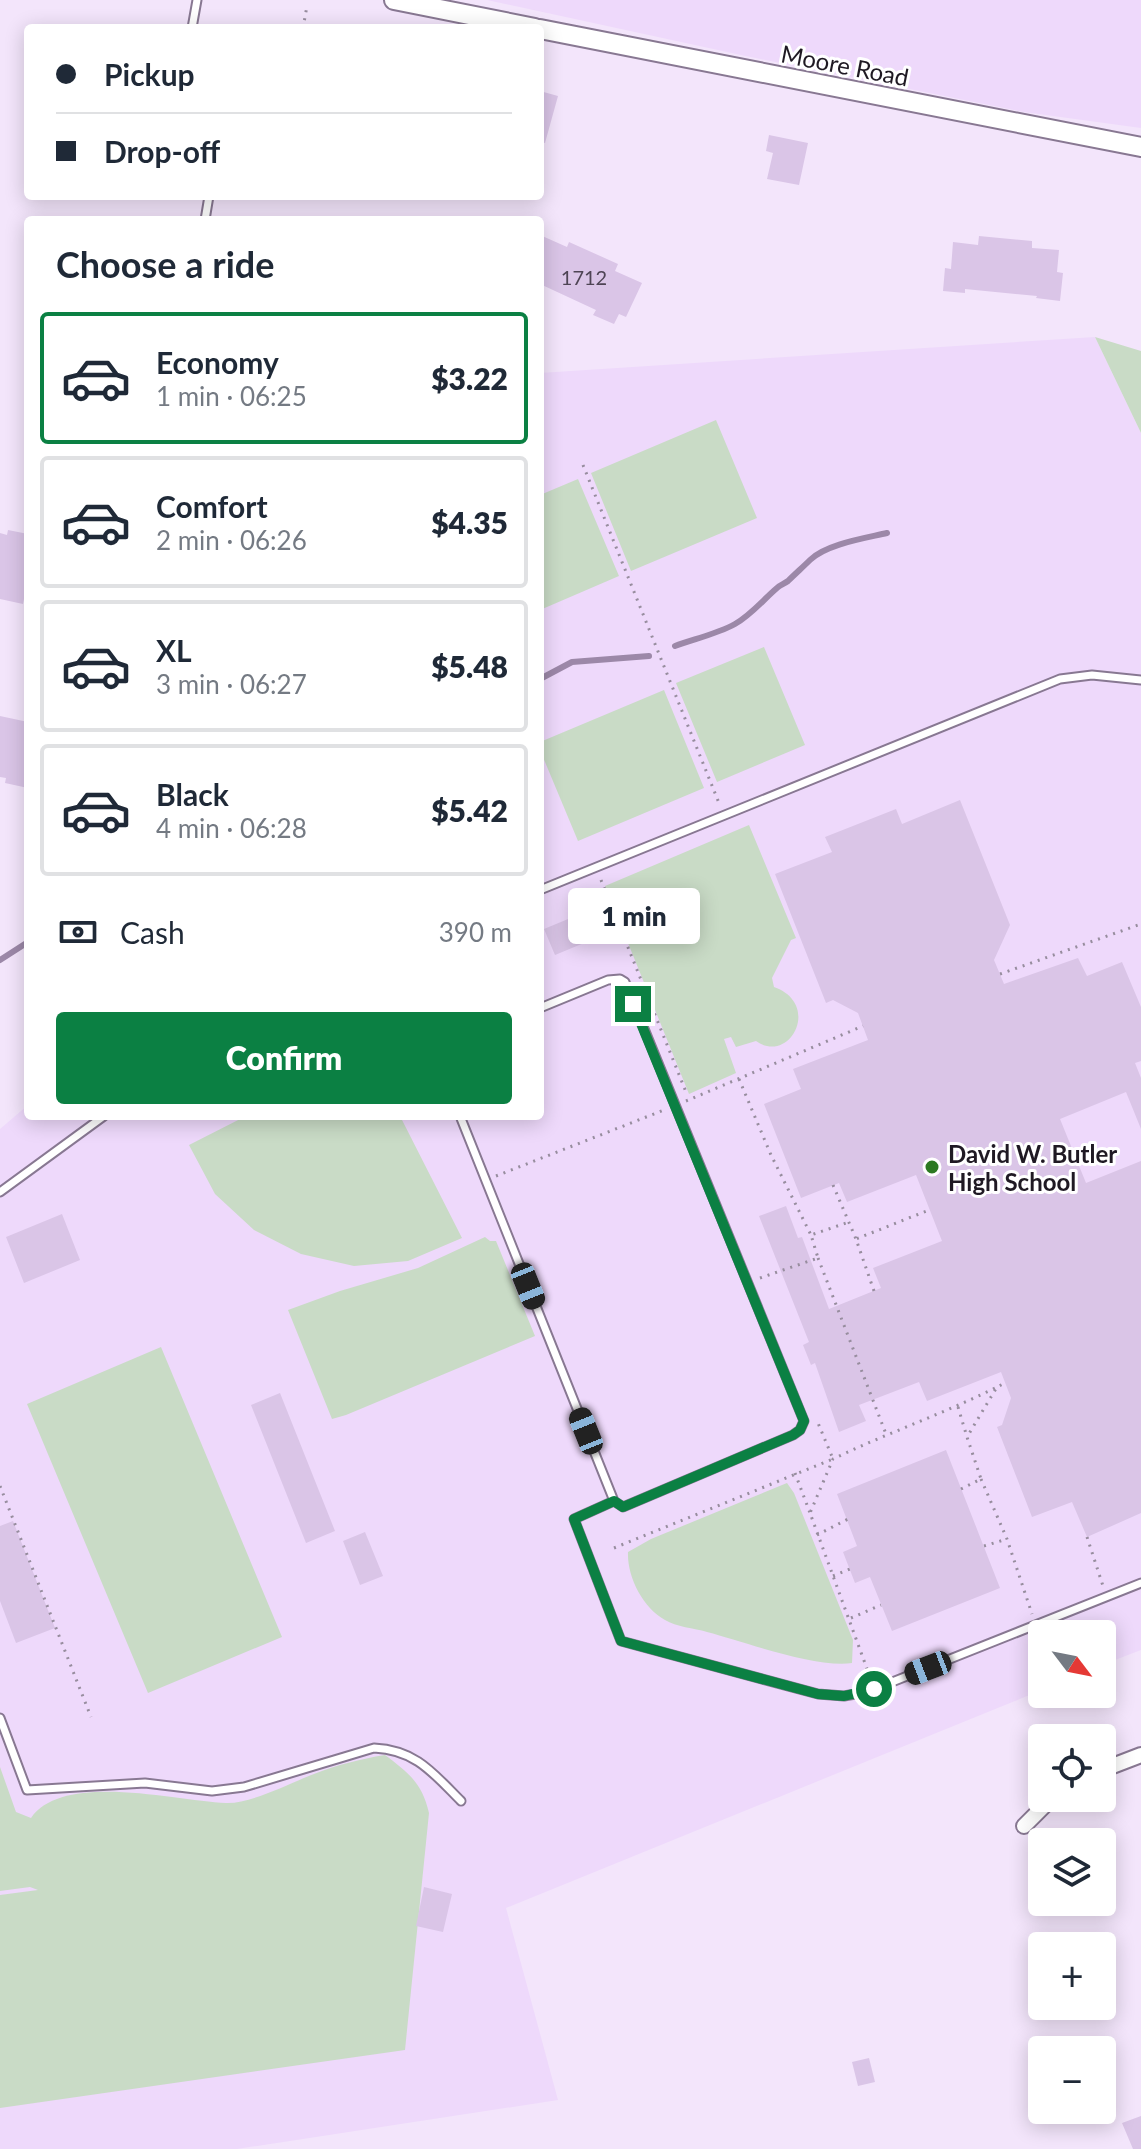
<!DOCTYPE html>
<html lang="en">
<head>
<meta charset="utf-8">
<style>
  :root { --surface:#fff; --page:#f6f6f7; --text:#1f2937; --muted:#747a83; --line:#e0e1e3; --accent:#0b8043 }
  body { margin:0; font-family:Lato,sans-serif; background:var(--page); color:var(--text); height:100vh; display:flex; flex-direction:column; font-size:30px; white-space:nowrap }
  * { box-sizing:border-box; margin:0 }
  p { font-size:26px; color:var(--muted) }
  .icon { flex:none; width:44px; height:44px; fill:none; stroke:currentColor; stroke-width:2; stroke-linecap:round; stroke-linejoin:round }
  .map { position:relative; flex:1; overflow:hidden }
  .details { position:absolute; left:24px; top:216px; width:520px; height:904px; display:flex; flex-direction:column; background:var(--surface); border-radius:8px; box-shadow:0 4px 20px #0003 }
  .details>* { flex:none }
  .banner { position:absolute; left:24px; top:24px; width:520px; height:176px; border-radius:8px; box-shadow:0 4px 20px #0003; display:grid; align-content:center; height:176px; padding:0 32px; background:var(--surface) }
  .needle { width:52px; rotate:122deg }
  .fabs { position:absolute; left:1028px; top:1620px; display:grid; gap:16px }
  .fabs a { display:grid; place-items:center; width:88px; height:88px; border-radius:8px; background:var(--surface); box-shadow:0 4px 20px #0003; font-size:40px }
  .end { position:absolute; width:36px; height:36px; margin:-18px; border:10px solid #0b8043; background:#fff; box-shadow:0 0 0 4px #fff }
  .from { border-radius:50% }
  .bubble { position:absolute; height:56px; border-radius:8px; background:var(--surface); box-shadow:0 4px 20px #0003; font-size:26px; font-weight:800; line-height:56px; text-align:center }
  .car { position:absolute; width:24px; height:48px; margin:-24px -12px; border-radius:10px; box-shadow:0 0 6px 2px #0007; background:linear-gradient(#222 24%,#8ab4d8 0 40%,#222 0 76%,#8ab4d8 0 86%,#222 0) }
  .banner b { display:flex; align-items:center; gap:28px; height:76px; font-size:30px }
  .banner b+b { border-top:2px solid var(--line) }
  .banner i { width:20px; height:20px; background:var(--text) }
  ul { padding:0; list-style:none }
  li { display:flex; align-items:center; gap:24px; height:132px; margin:0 16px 12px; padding:0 16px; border:4px solid var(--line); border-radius:8px }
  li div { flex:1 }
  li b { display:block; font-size:30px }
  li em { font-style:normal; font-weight:800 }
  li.selected { border-color:var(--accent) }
  li>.icon { width:72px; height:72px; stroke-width:1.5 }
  h2 { padding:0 32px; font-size:36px; line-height:96px }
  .pay { display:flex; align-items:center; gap:20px; height:88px; padding:0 32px; font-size:30px }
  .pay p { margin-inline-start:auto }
  .cta { display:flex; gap:16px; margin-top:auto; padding:16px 32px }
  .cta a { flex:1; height:92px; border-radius:8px; background:var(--accent); color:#fff; font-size:32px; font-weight:800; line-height:92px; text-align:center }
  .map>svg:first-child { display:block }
  .built { fill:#eed9fb }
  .green { fill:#c9dbc6 }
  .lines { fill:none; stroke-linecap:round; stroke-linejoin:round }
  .stream { stroke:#9c88a8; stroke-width:6 }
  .building { fill:#dac5e7 }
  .service-casing { stroke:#887892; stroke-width:11 }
  .minor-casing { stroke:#887892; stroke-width:18 }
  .tertiary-casing { stroke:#887892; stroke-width:22 }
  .path { stroke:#978d9e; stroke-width:3; stroke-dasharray:2 6; stroke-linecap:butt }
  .service { stroke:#fff; stroke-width:7 }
  .minor { stroke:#fff; stroke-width:14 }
  .tertiary { stroke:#fff; stroke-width:18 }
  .route { stroke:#0b8043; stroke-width:10 }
  .poi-dot { fill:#2c7922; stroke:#fff; stroke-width:3 }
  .labels { text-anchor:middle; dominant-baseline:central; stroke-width:6; stroke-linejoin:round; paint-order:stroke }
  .number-label { font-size:20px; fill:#4e4454 }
  .street-label { font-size:24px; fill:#1f1923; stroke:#fff }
  .poi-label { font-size:24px; font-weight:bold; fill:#1f1923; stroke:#fff; text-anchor:start }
</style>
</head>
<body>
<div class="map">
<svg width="1141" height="2149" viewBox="0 0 1141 2149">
  <rect width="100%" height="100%" fill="#f3e5fb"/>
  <path class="built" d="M487,0H1141V128L1024,112L741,55Z
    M1095,337L1141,433V1650L1102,1665V1634H1042V1690L506,1908L558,2100L237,2149H0V1129L28,1105V1116H540V373Z"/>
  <path class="green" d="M1095,337L1141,351V433Z
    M716,420L757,518L631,571L591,473Z
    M578,479L619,576L540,610V495Z
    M764,647L805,745L717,782L676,683Z
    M664,690L704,788L578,841L540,750V742Z
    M749,825L796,938L791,940L772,978L774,987C822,1004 790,1065 756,1041L736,1047L731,1037L724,1039L736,1073L689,1094L605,886Z
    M246,1116H400L462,1238L408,1261L354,1266L301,1254L254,1230L215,1194L189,1145Z
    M485,1237L490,1241H496L535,1336L346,1415L332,1419L288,1310L340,1291L418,1268Z
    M161,1347L282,1637L148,1693L27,1404Z
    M787,1483L794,1493L853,1640L852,1663C815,1668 745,1642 707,1632C694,1628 676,1627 665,1620C643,1608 627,1577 628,1552L651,1539Z
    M385,1755C409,1773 422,1783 429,1813L405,2050L0,2108V1895L38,1890L30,1887L0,1891V1767L16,1812L31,1818C63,1771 177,1801 226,1803C251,1804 290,1783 314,1774C337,1765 360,1759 385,1755Z"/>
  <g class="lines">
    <path class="stream" d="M675,646C694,639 717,634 735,624C751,615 764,599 777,588C780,585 784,584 788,581C795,574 803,567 810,560C826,544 866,538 887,533
      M540,679L572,662L649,656
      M0,960L28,942"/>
  </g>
  <path class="building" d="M540,91L558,96L545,143L540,142Z
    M769,135L808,143L799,185L767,179L773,153L766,151Z
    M540,235L567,247L569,242L618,264L615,271L642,283L626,317L619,314L614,324L593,315L596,310L540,284Z
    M979,236L1032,241V248L1059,250L1057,272L1063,273L1060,301L1036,298L1037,296L965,289V293L943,291L945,268L951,269L953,242L978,245Z
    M8,530L28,534V600L24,599L23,604L0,599V533L7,535Z
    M0,716L28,722V788L5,783L6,778L0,777Z
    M960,800L1010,925L994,960L1004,984L1078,958L1087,976L1122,962L1141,1007V1061L1135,1063L1141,1078V1129L1126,1092L1060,1119L1086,1183L1141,1161V1513L1087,1537L1072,1502L1032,1517L997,1427L1002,1425L1011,1398L1001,1372L927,1401L919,1382L859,1405L866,1421L839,1432L815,1363L811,1365L803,1345L809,1342L759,1216L786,1206L798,1238L802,1237L829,1309L881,1288L873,1268L942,1241L916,1175L847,1202L839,1183L801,1198L764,1104L801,1089L793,1069L868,1040L858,1013L833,1000L826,1003L775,874L832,852L825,837L896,809L902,824Z
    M585,912L596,938L555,955L544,929Z
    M62,1214L80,1260L24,1283L6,1237Z
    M280,1393L335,1531L306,1543L251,1405Z
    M946,1450L1000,1588L892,1631L870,1577L855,1583L843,1552L857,1546L837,1494Z
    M13,1521L55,1628L16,1643L0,1601V1526Z
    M365,1532L383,1576L360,1585L343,1541Z
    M424,1887L452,1894L443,1932L416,1926Z
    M869,2058L875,2082L858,2086L852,2062Z
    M1141,2116V2149H1133L1122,2123Z"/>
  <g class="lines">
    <defs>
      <path id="service" d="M192,28L197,0
        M205,220L209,196
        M540,890L1060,679L1092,675L1141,680
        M540,1008L608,980L620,979L625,982L804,1421L800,1430L793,1435L623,1507L614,1501
        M460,1116L614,1501L574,1519L621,1641L818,1694L844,1696L867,1692L1141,1583
        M0,1192L104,1116
        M0,1718L27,1790L145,1783L212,1791L244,1787L374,1748C416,1750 433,1773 461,1801"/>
      <path id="minor" d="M1102,1770L1141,1755
        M1024,1826L1052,1798"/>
      <path id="tertiary" d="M394,0L535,28
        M540,29L1141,147"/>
    </defs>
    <use href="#service" class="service-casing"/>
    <use href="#minor" class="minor-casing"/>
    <use href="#tertiary" class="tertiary-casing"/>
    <path class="path" d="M303,28L307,6
      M583,465L719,803
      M601,880L686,1092
      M1000,974L1141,924
      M739,1079L771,1155L811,1235
      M686,1101L863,1026
      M496,1176L664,1110
      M833,1185L856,1239
      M818,1258L886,1434
      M760,1278L818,1258L811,1235L849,1222
      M874,1291L856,1239L929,1210
      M958,1407L967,1437
      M795,1473L810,1513
      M981,1479L1007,1539L1032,1614
      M0,1486L91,1717
      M961,1489L981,1479L967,1437L997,1387L1005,1383
      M817,1535L848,1519
      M1087,1537L1103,1586
      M984,1546L1007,1539
      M614,1548L833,1459L818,1423
      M833,1576L850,1569
      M851,1618L881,1605
      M870,1677L810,1513L833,1459C887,1433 943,1414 997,1387"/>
    <use href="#service" class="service"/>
    <use href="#minor" class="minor"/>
    <use href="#tertiary" class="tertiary"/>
  </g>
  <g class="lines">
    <path class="route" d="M633,1004L804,1421L800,1430L793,1435L623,1507L614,1501L574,1519L621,1641L818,1694L844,1696L874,1689"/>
  </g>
  <circle class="poi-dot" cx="932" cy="1167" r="8"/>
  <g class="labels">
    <g class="number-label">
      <text x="584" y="277">1712</text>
    </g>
    <g class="street-label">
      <text transform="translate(845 65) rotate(11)">Moore Road</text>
    </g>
    <g class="poi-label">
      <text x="948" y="1153">David W. Butler<tspan x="948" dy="28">High School</tspan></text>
    </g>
  </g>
</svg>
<div class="fabs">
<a><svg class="needle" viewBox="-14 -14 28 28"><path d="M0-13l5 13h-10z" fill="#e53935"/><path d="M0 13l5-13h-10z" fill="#747a83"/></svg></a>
<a><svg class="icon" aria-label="locate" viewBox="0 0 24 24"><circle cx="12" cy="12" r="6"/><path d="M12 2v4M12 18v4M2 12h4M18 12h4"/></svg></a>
<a><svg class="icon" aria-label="layers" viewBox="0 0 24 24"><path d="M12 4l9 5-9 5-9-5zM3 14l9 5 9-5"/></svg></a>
<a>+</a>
<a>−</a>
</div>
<i class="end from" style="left:874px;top:1689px"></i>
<i class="end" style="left:633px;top:1004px"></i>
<div class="bubble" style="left:568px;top:888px;width:132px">1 min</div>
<i class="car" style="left:528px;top:1286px;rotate:158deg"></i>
<i class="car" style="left:586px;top:1431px;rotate:338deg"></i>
<i class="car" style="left:928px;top:1668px;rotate:249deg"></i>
<div class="banner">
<b><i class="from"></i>Pickup</b>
<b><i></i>Drop-off</b>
</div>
<section class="details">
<h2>Choose a ride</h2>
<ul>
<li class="selected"><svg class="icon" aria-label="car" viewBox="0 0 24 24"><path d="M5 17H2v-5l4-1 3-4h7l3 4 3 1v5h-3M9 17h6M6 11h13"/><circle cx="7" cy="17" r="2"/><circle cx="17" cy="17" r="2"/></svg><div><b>Economy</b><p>1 min · 06:25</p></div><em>$3.22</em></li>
<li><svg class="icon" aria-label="car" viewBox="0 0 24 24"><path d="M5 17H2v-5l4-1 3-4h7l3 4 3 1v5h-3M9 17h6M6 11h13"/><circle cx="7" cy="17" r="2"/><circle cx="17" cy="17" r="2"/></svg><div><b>Comfort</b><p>2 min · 06:26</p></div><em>$4.35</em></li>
<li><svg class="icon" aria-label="car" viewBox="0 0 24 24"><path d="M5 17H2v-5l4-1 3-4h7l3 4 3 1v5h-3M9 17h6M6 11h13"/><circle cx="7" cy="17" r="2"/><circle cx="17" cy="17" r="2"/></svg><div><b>XL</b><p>3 min · 06:27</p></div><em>$5.48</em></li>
<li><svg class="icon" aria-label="car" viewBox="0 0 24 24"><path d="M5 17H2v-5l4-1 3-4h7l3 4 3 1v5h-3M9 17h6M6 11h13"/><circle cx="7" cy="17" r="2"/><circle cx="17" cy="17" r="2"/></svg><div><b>Black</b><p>4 min · 06:28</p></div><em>$5.42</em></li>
</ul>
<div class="pay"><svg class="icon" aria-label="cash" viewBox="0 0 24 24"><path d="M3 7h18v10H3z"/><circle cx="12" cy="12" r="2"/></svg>Cash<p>390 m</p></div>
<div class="cta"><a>Confirm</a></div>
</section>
</div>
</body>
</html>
